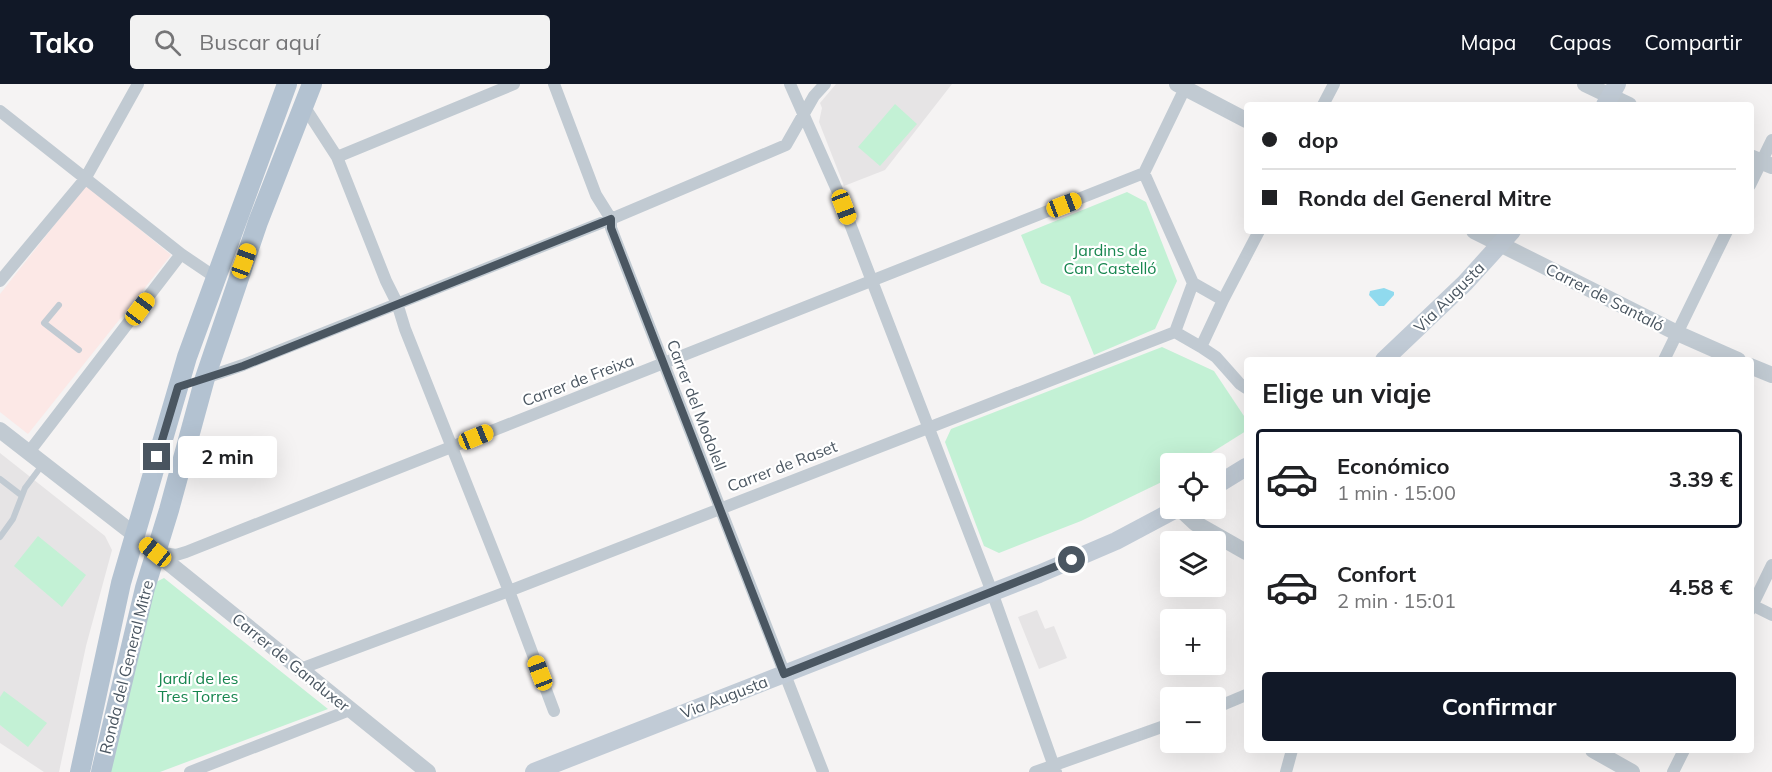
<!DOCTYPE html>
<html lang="es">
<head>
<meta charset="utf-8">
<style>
  :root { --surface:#fff; --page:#f2f2f2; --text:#202124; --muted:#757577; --line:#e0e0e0; --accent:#111827 }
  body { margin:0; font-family:Mulish,sans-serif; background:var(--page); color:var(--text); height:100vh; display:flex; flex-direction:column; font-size:22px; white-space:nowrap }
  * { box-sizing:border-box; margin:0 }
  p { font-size:20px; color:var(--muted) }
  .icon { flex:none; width:33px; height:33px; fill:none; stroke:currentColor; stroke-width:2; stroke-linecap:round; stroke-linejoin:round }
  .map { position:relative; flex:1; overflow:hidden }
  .details { position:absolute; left:1244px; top:273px; width:510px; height:396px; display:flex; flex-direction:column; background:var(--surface); border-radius:6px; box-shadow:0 6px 24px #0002 }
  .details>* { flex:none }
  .hud { position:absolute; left:1244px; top:18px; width:510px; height:132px; border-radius:6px; box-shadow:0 6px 24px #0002; display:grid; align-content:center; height:132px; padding:0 18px; background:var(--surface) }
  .tools { position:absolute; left:1160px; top:369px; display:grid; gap:12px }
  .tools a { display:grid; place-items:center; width:66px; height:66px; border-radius:6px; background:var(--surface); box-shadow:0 6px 24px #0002; font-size:30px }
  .end { position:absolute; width:27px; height:27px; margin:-14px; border:8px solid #4a5661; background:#fff; box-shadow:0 0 0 3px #fff }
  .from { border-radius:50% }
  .bubble { position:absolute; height:42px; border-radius:6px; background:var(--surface); box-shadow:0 6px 24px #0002; font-size:20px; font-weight:700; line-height:42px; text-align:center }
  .car { position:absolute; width:18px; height:36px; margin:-18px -9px; border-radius:8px; box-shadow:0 0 4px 2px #0007; background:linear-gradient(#f5c518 24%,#345 0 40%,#f5c518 0 76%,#345 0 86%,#f5c518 0) }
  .hud b { display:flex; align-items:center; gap:21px; height:57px; font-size:22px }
  .hud b+b { border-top:2px solid var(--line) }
  .hud i { width:15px; height:15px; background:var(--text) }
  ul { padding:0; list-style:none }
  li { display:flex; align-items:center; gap:18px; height:99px; margin:0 12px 9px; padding:0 6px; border:3px solid transparent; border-radius:6px }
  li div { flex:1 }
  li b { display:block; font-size:22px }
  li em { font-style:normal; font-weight:700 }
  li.current { border-color:var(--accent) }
  li>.icon { width:54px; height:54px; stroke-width:1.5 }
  h2 { padding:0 18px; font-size:27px; line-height:72px }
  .action { display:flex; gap:12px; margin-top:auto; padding:12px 18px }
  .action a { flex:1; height:69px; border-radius:6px; background:var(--accent); color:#fff; font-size:24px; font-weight:700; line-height:69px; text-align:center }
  header { display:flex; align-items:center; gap:36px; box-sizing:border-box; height:84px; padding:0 30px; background:var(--accent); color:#fff }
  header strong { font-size:28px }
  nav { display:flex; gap:33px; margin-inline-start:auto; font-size:21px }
  .search { width:420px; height:54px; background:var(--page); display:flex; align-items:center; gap:15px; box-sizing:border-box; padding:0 21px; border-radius:6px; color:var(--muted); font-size:22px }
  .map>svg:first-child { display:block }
  .education { fill:#e6e4e5 }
  .medical { fill:#fce8e6 }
  .green { fill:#c3f1d5 }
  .water { fill:#90daee }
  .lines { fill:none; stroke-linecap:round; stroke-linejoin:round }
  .service { stroke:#c1cad2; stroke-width:6 }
  .minor { stroke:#c1cad2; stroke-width:12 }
  .tertiary { stroke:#c1cad2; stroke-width:16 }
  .secondary { stroke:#c1cbd6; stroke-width:18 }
  .primary { stroke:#b3c2d1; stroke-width:20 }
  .route { stroke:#4a5661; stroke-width:8 }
  .labels { text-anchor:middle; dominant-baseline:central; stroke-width:4.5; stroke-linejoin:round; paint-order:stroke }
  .park-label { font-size:16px; fill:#17864f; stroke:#fff }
  .street-label { font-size:16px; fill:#4a5661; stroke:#fff }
</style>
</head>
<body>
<header>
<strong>Tako</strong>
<div class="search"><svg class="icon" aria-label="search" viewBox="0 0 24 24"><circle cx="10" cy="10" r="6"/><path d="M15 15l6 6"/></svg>Buscar aquí</div>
<nav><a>Mapa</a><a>Capas</a><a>Compartir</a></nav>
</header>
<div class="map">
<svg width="1772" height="688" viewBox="0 0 1772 688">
  <rect width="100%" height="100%" fill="#f5f3f3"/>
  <path class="education" d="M836,0H952L885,86L844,102L819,38L822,24L820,19Z
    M0,369L105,452L112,466L86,562L59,688H44L0,659Z
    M1037,526L1045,545L1054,542L1067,574L1039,585L1018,533Z"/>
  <path class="medical" d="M86,101L171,171L28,350L0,328V210Z"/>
  <path class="green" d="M895,20L917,40L880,82L858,63Z
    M1127,108L1146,118L1177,197L1155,245L1094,271L1070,212L1041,199L1021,151Z
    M1162,263L1214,287L1246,335V347L1195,379L1170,380V394L1081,437L999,469L984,462L945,358L951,345Z
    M38,452L86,491L62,523L14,482Z
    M164,494L328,625L160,688H110L156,498Z
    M4,607L47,639L28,663L0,641V613Z"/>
  <path class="water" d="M1384,204L1394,208V211L1384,222H1379L1369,211L1370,207Z"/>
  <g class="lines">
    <path class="service" d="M59,221L44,239L79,266
      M0,395L21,411
      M0,453L13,435L25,404L43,380"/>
    <path class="minor" d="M554,0L596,111L611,135V144L823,688
      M790,0L837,106L872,197L992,508L1056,688
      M1323,21L1334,0
      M304,22L337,73L386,197L397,219L405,245L509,507L554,627
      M0,27L181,170L215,193
      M337,73L514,0
      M1144,89L1193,199
      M1144,89L1187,0
      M1750,101L1772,56
      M0,197L85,95L138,0
      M1223,216L1259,147
      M1175,248L1201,263L1223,216L1193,199
      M1175,248L1193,199
      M1201,263L1216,273L1240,300L1246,304
      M1664,276L1727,147
      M205,294L243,281L611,135L786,61L814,12L825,0
      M29,368L181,170
      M157,468L176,471L186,468L1144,89
      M1750,520L1772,531
      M1750,526L1772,481
      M300,585L509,507L1175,248
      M1215,624L1246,611
      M190,688L350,626
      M1035,688L1170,640
      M1286,688L1292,666
      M1673,688L1684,666"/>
    <path class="tertiary" d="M1177,0L1246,36
      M1585,0L1629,21
      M1750,73L1772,82
      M1474,147L1677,249L1738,276
      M1750,282L1772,291
      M0,346L135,451
      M1179,424L1195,439L1246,468
      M155,468L428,688
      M1593,666L1632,688"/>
    <path class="secondary" d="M1605,21L1617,0
      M1384,276L1465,199L1512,147
      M1215,402L1246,383
      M534,688L1039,490L1116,457L1178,424"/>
    <path class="primary" d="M80,688L121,499L187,273L287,0
      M101,688L145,504L169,426L205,294L258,138L312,0"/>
  </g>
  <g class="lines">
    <path class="route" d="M157,373L178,303L243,282L611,135V144L784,590L1072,476"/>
  </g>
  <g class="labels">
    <g class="park-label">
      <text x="1110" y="166">Jardins de<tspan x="1110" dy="18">Can Castelló</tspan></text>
      <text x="198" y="594">Jardí de les<tspan x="198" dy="18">Tres Torres</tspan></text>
    </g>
    <g class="street-label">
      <text transform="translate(1449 213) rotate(-45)">Via Augusta</text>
      <text transform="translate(1605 213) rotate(27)">Carrer de Santaló</text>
      <text transform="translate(578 296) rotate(-21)">Carrer de Freixa</text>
      <text transform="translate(697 321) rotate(69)">Carrer del Modolell</text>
      <text transform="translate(782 382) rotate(-21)">Carrer de Raset</text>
      <text transform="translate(291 578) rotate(39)">Carrer de Ganduxer</text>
      <text transform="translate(126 583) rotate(-76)">Ronda del General Mitre</text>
      <text transform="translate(724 613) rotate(-21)">Via Augusta</text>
    </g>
  </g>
</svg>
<div class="tools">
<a><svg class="icon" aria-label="locate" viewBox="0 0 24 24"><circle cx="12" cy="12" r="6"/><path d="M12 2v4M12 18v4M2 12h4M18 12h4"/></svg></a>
<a><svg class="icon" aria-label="layers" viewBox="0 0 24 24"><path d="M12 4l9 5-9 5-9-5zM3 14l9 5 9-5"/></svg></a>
<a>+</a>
<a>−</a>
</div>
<i class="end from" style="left:1072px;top:476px"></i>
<i class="end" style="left:157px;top:373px"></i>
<div class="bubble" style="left:178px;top:352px;width:99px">2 min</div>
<i class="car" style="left:1064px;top:121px;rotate:69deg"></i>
<i class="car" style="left:844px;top:123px;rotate:159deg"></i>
<i class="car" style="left:244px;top:177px;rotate:20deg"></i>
<i class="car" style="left:140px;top:225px;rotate:37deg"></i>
<i class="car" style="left:476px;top:353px;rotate:68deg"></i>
<i class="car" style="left:155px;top:468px;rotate:309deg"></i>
<i class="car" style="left:540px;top:589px;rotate:339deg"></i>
<div class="hud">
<b><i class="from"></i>dop</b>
<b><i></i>Ronda del General Mitre</b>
</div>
<section class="details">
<h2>Elige un viaje</h2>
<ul>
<li class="current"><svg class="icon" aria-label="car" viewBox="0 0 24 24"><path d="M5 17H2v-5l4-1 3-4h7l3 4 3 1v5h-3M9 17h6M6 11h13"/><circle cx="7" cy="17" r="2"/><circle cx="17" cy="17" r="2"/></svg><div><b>Económico</b><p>1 min · 15:00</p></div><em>3.39 €</em></li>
<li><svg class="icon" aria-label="car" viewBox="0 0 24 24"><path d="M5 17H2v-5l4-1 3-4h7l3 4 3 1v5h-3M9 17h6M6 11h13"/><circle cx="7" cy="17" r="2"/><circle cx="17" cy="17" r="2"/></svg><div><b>Confort</b><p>2 min · 15:01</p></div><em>4.58 €</em></li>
</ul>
<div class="action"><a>Confirmar</a></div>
</section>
</div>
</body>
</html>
